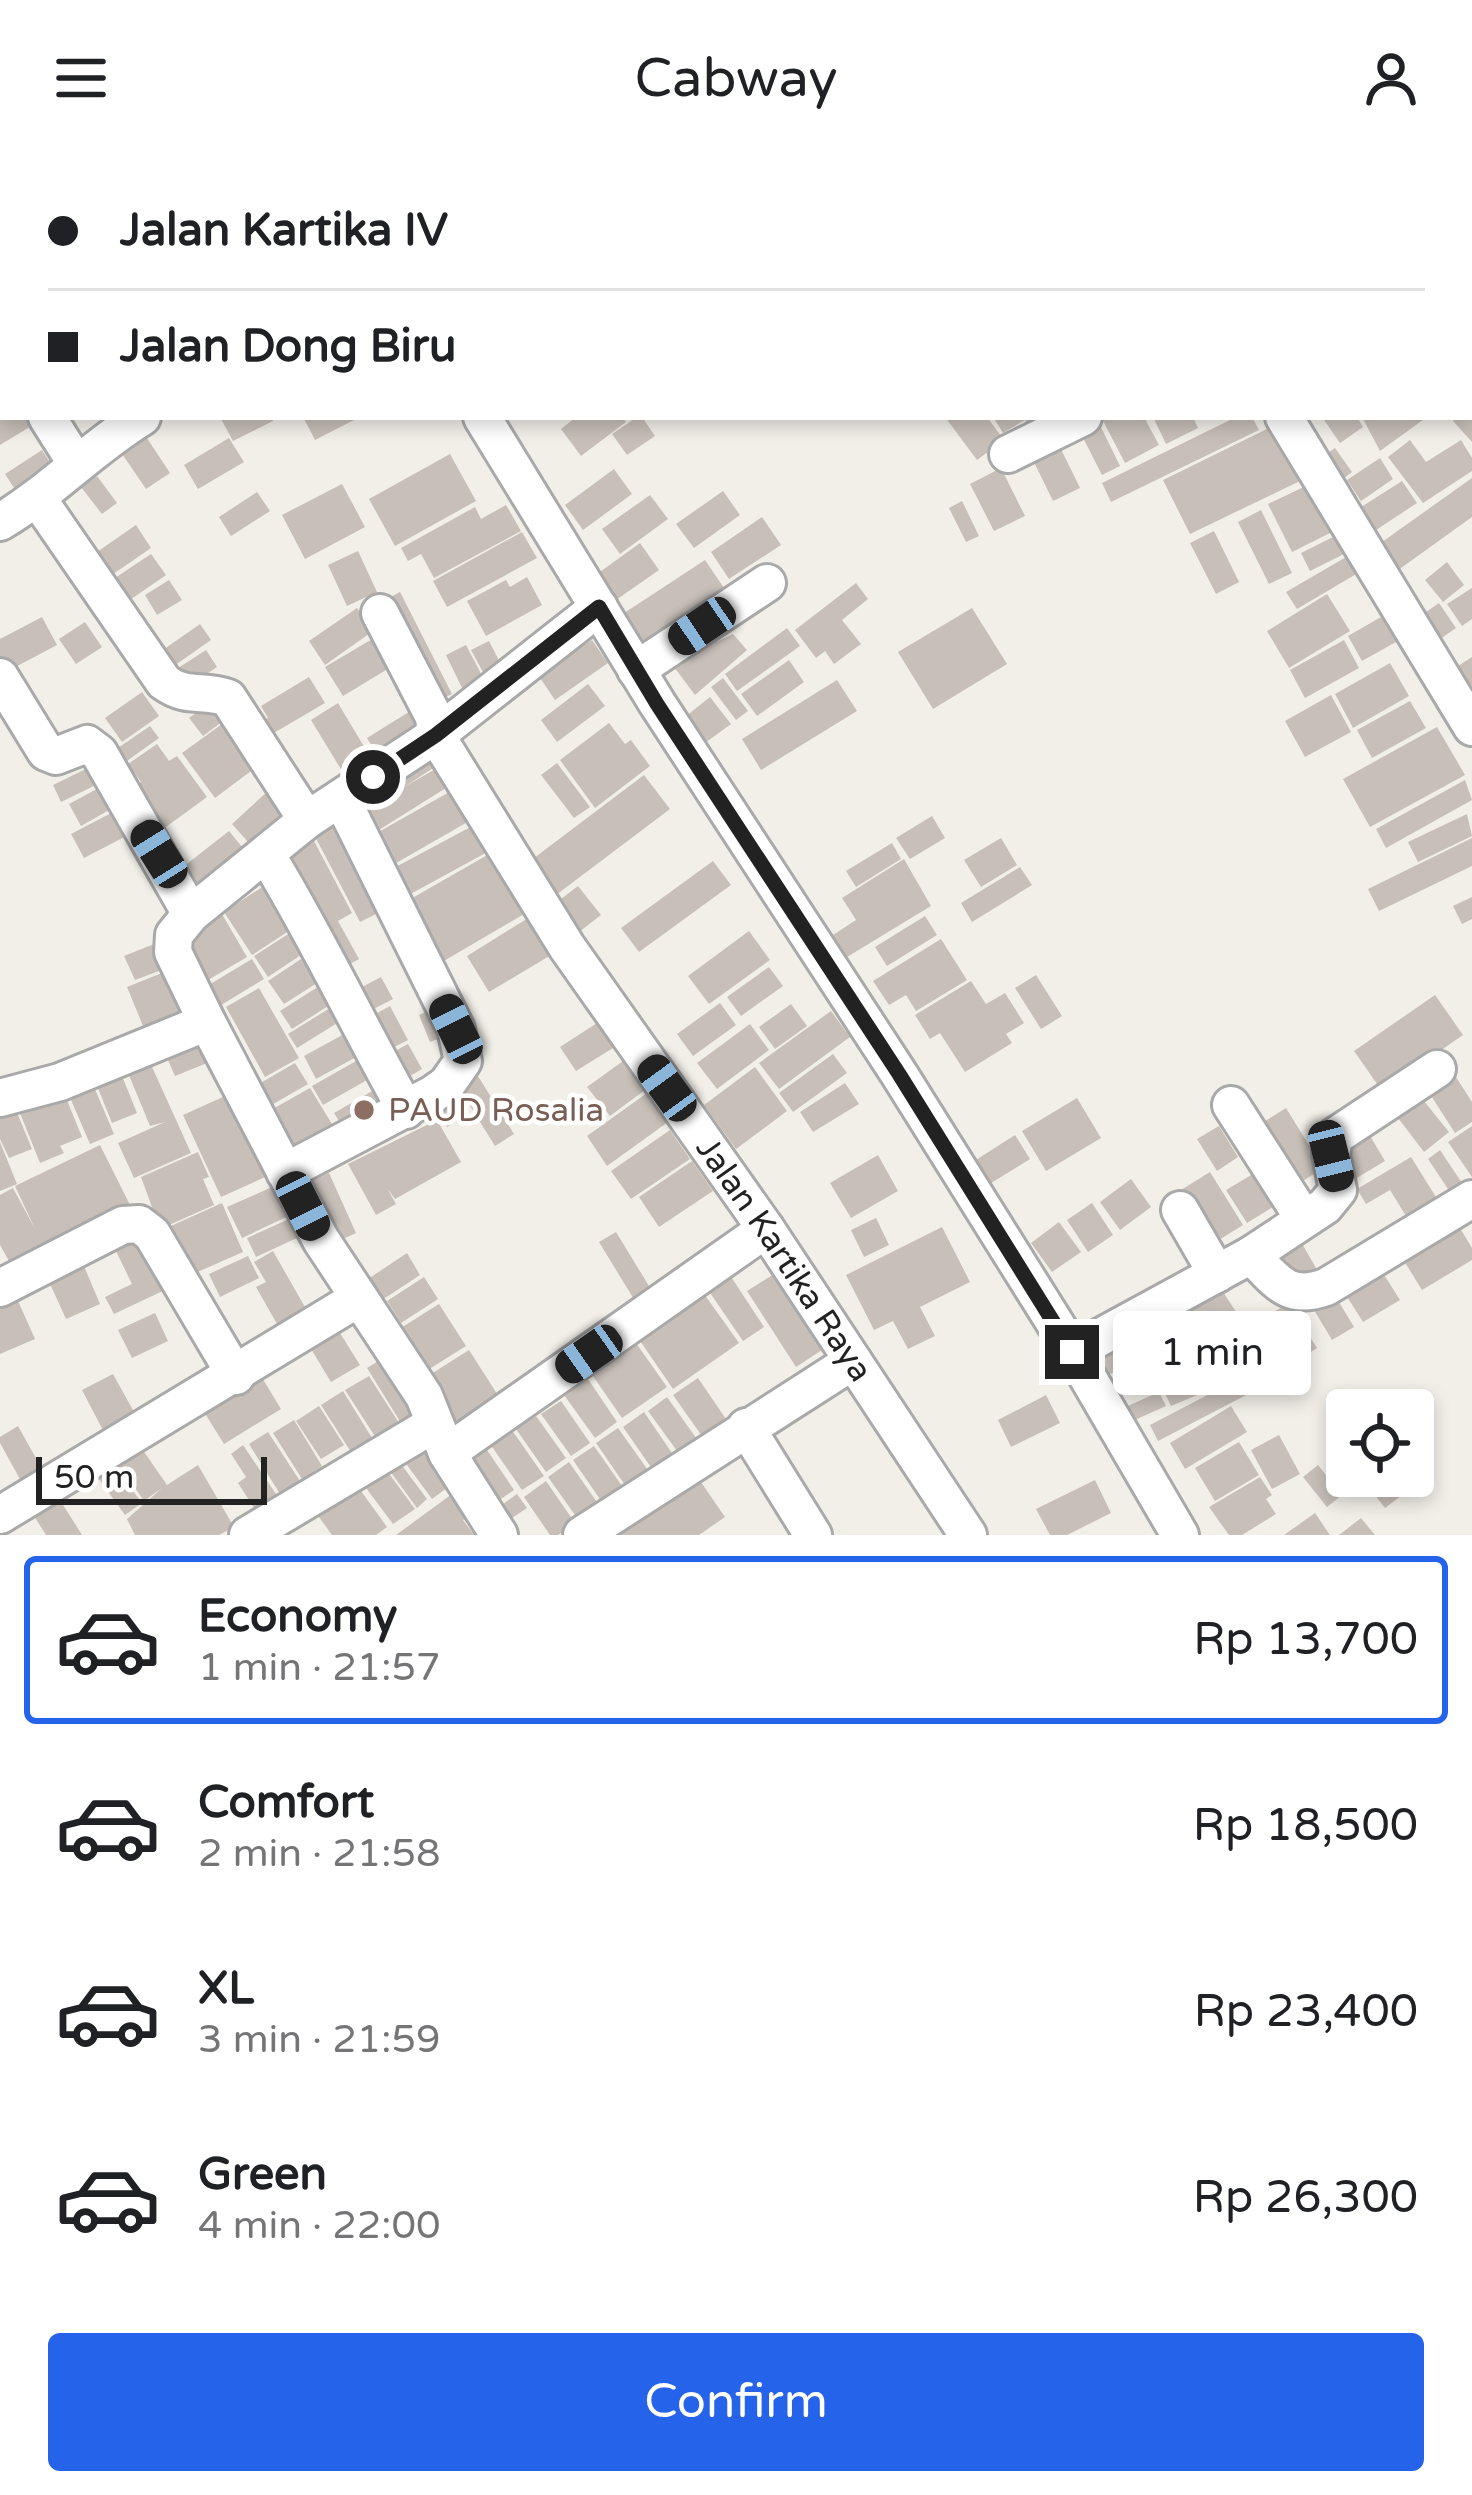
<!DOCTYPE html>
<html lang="en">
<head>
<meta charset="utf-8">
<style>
  :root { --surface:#fff; --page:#f2f2f2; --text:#202124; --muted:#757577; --line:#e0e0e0; --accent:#2563eb }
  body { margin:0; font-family:"Varela Round",sans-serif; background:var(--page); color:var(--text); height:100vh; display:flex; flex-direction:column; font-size:45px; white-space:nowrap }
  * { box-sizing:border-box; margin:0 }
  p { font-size:39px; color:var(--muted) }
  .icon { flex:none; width:66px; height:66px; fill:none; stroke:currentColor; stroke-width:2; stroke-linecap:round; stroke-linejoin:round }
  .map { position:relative; height:1379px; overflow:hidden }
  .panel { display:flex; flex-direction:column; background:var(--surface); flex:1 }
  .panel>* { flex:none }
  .guide { position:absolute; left:0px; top:0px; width:1473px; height:264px; box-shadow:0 6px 18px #0003; display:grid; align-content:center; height:264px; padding:0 48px; background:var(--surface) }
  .tools { position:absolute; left:1326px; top:1233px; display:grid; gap:24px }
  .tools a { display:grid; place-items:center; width:108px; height:108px; border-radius:12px; background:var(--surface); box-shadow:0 6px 18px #0003; font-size:60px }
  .scale { position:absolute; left:36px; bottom:30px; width:231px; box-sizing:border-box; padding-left:12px; border:6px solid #222; border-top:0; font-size:33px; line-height:42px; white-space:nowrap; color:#222; -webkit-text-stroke:9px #fff; paint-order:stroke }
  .end { position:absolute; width:54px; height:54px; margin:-27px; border:15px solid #222; background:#fff; box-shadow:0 0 0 6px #fff }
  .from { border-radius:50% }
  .bubble { position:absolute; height:84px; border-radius:12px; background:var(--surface); box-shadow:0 6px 18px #0003; font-size:39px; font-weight:600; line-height:84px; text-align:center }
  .car { position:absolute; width:36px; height:72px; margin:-36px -18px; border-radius:15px; box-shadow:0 0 9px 3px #0007; background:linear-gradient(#222 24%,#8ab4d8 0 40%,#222 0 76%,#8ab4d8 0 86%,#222 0) }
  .guide b { display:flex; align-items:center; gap:42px; height:114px; font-size:45px }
  .guide b+b { border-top:3px solid var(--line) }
  .guide i { width:30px; height:30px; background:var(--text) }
  ul { padding:21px 0 0; list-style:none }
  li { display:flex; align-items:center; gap:36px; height:168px; margin:0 24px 18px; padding:0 24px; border:6px solid transparent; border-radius:12px }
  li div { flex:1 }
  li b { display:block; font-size:45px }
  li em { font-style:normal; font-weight:600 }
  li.current { border-color:var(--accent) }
  li>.icon { width:108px; height:108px; stroke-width:1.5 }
  .primary-button { display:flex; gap:24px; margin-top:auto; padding:24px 48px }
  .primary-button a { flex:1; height:138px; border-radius:12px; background:var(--accent); color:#fff; font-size:48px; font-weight:600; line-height:138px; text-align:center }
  header { display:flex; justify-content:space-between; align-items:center; height:156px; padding:0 48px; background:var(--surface); font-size:54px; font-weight:600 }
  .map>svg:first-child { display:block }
  .building { fill:#c7bfb8 }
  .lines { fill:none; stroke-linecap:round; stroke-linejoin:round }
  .street-casing { stroke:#a9a9a9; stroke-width:42 }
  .street { stroke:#fff; stroke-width:36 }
  .route { stroke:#222; stroke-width:15 }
  .education-dot { fill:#8d6e63; stroke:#fff; stroke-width:4.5 }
  .labels { text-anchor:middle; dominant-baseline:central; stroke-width:9; stroke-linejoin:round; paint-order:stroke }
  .education-label { font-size:33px; fill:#785e54; stroke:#fff; text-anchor:start }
  .street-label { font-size:33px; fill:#222; stroke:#fff }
</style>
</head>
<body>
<header><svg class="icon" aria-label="menu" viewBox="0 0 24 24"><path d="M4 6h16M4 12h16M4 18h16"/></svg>Cabway<svg class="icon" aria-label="person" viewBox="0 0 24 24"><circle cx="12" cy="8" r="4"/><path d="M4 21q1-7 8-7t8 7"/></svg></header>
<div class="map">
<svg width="1472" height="1379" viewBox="0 0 1472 1379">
  <rect width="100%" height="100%" fill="#f2efe9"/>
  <path class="building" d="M0,261H28L33,269L0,289Z
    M220,261H271L273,265L233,285Z
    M303,261H360L315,284Z
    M576,261H622L626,266L581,300L561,273Z
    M637,261H642L655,280L627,299L612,278Z
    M945,261H987L1004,284L977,304Z
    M993,261H1053L1031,274L1025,264L1003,277Z
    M1096,261L1120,310L1102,319L1077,270Z
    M1101,261H1144L1159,289L1125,307Z
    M1153,261H1193L1198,272L1166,288Z
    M1236,261H1252L1259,274L1111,346L1102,327Z
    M1328,261H1357L1363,271L1340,287L1324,264Z
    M1362,261H1427L1380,295Z
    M1457,261H1472V286L1453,265Z
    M1275,269L1302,324L1190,378L1163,324Z
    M139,270L170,317L146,333L114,286Z
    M229,282L244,306L198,333L184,309Z
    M1056,283L1080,332L1053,345L1029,296Z
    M1410,284L1426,306L1461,284L1472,302V315L1423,347L1388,301Z
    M1335,292L1352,316L1335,329L1317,305Z
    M42,294L55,314L18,338L5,318Z
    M450,298L476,345L395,390L369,343Z
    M1380,302L1393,323L1361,345L1347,324Z
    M1001,312L1025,360L994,375L970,328Z
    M614,313L632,338L583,374L565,349Z
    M97,320L117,347L102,358L81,331Z
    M1472,322V361L1394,417L1375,391Z
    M1402,325L1417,347L1373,376L1358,353Z
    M342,328L365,371L305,403L282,359Z
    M1310,328L1334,375L1292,396L1268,348Z
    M723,335L740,359L694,392L676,368Z
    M257,336L270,355L231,380L219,361Z
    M650,339L668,363L620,398L602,373Z
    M962,345L979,380L966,386L949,352Z
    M506,349L521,375L434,422L421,398L408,405L401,392L475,351L481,363Z
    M1261,354L1292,417L1269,428L1238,366Z
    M762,361L781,389L729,423L711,396Z
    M136,369L151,392L106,423L91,400Z
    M1214,375L1239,426L1216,438L1190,387Z
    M522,376L537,402L447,451L433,425Z
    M1335,380L1344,398L1310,415L1301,397Z
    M640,387L659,414L616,444L597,418Z
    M358,395L377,436L347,450L328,409Z
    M1353,397L1363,414L1297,453L1286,436Z
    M151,398L166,419L127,446L112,424Z
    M705,404L724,432L631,493L612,465Z
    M1447,406L1464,429L1443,446L1425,424Z
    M527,421L542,449L486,480L467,445L506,424L510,431Z
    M169,424L182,444L157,459L145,439Z
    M856,427L868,443L842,464L861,488L834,508L825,495L816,502L795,474Z
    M1472,432V463L1462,470L1447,448Z
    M400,436L452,538L430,549L377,448Z
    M1327,438L1350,475L1289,512L1267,475Z
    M1439,447L1456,472L1436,486L1419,461Z
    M357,452L373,475L325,509L309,485Z
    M972,452L1007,508L933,553L898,496Z
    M42,461L57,489L4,517L0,509V483Z
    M1381,461L1396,486L1362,505L1348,480Z
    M85,466L102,491L76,508L59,483Z
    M200,468L211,484L171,512L160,496Z
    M787,472L800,490L737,535L725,518Z
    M733,478L747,494L695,539L671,507Z
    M379,479L396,508L343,540L325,511Z
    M592,484L608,507L555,544L538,519Z
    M1344,484L1359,512L1305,542L1290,514Z
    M489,485L503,512L486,522L471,494Z
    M466,489L488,531L467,542L446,499Z
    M206,494L217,511L183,534L172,516Z
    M1472,501V529L1467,532L1455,512Z
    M789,504L804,526L757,560L741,538Z
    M1390,507L1409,540L1353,572L1335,538Z
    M309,521L325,547L267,581L259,567L268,562L261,550Z
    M723,522L748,555L736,564L711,531Z
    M837,524L857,555L761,614L742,583Z
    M588,528L605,550L557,586L541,564Z
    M142,536L159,560L122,586L105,562Z
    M1331,539L1351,576L1305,601L1285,565Z
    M710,541L731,568L705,587L685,561Z
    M214,544L227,562L203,580L189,562Z
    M1410,545L1426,572L1372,602L1357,574Z
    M338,547L369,599L342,615L311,564Z
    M420,549L432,569L379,601L367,582Z
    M609,567L625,588L631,584L650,610L595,652L560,604Z
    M222,568L255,612L215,642L182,597Z
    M150,570L159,582L124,607L115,594Z
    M1437,571L1465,619L1370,671L1343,623Z
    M433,587L444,605L404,631L446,607L457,625L371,679L360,661L398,637L363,657L351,639Z
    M157,588L169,605L177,600L207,641L159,676L129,635L141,626L128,608Z
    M557,607L590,651L574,662L541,619Z
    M96,608L104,625L61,646L53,629Z
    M644,619L670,653L556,739L530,705Z
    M1465,624L1472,644L1386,692L1376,673Z
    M106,628L118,649L81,670L69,648Z
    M460,630L478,660L384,714L366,683Z
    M269,634L294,662L257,696L232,668Z
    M117,654L130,678L84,702L71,678Z
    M340,657L390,751L360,766L311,673Z
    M1467,658L1472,680L1418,706L1408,686Z
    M932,660L945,682L910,703L896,682Z
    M478,667L493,693L405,741L390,714Z
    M229,675L247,697L202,734L183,711Z
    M1001,682L1017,709L981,731L964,704Z
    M1472,682V710L1379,755L1368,733Z
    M313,683L352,757L338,765L359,803L343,812L283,699Z
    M892,687L901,703L856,731L846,715Z
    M496,694L531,754L437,809L402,748Z
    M904,703L931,750L847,801L833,779L856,764L842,742Z
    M713,705L731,729L639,796L621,772Z
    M1020,711L1032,729L972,766L961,747Z
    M273,724L301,767L252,799L224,756Z
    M578,730L601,759L579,776L557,746Z
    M1472,741V763L1462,768L1453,750Z
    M222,758L247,801L208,824L183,780Z
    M533,759L556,796L489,836L467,800Z
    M925,760L937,779L887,810L875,791Z
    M293,775L307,795L268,821L254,800Z
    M749,775L770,804L709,848L688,820Z
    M941,783L967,824L916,855L906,839L889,849L873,825Z
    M154,788L164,813L135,824L124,800Z
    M310,797L325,822L284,848L268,825Z
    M252,803L264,823L218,851L207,830Z
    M177,811L198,862L148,882L127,831Z
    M769,811L783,830L741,860L727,841Z
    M1036,819L1062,860L1041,873L1015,832Z
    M381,821L393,843L360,860L349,838Z
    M971,825L986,848L1005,837L1024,867L1006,878L1012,887L965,916L940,877L930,883L915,859Z
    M324,827L336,845L292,873L280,855Z
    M259,832L299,902L265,921L226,851Z
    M1435,839L1463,879L1382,935L1354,895Z
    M338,847L347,861L297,892L288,878Z
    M720,847L736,869L693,900L677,878Z
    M791,848L807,870L775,893L759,871Z
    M390,850L408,884L379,899L361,866Z
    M435,852L446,880L430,886L419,859Z
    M831,855L850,881L779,933L759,907Z
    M597,867L613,892L576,915L560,891Z
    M750,868L769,894L717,933L697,907Z
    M346,877L358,900L316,923L304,900Z
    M207,878L217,903L175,920L164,895Z
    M408,888L422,913L398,927L384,901Z
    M833,898L847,917L793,956L779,937Z
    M148,902L191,997L134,1022L118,987L165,966L150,970L126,912Z
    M356,905L367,924L323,949L312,930Z
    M623,905L645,934L610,960L587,931Z
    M295,907L308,928L263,954L250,933Z
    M755,911L787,955L736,993L704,949Z
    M120,915L137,957L112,967L95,925Z
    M476,917L514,978L495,990L457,929Z
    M1454,918L1472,946V966L1455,977L1428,935Z
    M92,926L114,978L90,988L68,937Z
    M845,927L859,948L813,976L800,956Z
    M381,930L394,952L348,979L334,957Z
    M310,932L335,973L286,1001L262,959Z
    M453,932L468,958L447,971L430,945Z
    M234,936L272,1018L221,1041L183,959Z
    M64,937L82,981L60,990L64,997L40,1007L18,952Z
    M647,937L668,966L607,1010L587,980Z
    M1419,939L1449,976L1424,996L1395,958Z
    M11,942L32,993L9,1002L0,983V946Z
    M1077,942L1101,982L1046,1015L1022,975Z
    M1286,952L1323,1012L1300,1027L1262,967Z
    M437,964L461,1006L395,1043L387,1032L396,1048L376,1059L348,1008Z
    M1219,970L1238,1001L1217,1015L1197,983Z
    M1472,970V1021L1448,986Z
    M670,974L690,1003L631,1043L611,1015Z
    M1367,975L1385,1005L1355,1023L1337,993Z
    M1015,979L1030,1003L983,1032L968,1009Z
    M0,986L17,1028L0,1035Z
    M100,989L133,1055L14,1114L0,1089V1039L13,1032L35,1073L15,1030Z
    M1440,994L1462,1027L1450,1036L1428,1003Z
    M198,996L209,1021L203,1023L214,1049L160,1073L141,1021Z
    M878,999L898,1035L851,1062L830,1027Z
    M1411,1001L1436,1041L1406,1060L1390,1034L1366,1048L1357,1033Z
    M692,1005L713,1035L659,1071L639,1041Z
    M1210,1016L1243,1069L1214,1087L1181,1034Z
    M329,1017L356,1077L334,1087L307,1027Z
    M1253,1018L1273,1051L1247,1067L1226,1034Z
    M1131,1023L1151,1051L1120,1074L1100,1046Z
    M279,1028L293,1058L242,1082L227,1051Z
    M222,1047L243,1096L184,1122L162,1074Z
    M1092,1047L1113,1079L1088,1096L1067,1064Z
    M1452,1059L1472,1092V1104L1422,1134L1396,1092Z
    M876,1062L889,1089L864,1101L851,1074Z
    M289,1063L297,1082L256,1101L247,1082Z
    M1059,1066L1081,1096L1052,1116L1031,1087Z
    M942,1071L970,1126L920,1151L935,1180L908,1193L893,1165L874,1174L846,1119Z
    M1294,1074L1319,1117L1298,1130L1272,1088Z
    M142,1075L169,1132L114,1158L105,1141L132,1128L113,1089Z
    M616,1076L652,1135L635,1145L599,1086Z
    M273,1095L310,1160L281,1175L256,1131L266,1126L254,1106Z
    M407,1097L420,1119L376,1148L362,1127Z
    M248,1100L259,1122L220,1141L209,1118Z
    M81,1103L100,1148L66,1163L46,1119Z
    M1376,1106L1400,1144L1363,1166L1339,1128Z
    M726,1113L764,1171L743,1185L704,1128Z
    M782,1113L831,1188L796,1211L747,1135Z
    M424,1121L438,1143L401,1167L387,1145Z
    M697,1128L739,1187L673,1233L632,1173Z
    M1220,1131L1236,1156L1193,1183L1177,1157Z
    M14,1136L35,1183L0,1198V1142Z
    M1333,1136L1354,1171L1332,1184L1311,1149Z
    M1289,1147L1317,1192L1290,1209L1262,1163Z
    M439,1148L466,1190L415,1222L388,1180Z
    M155,1157L168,1185L132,1202L118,1174Z
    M333,1166L360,1209L331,1226L305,1183Z
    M1181,1166L1189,1184L1166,1196L1194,1184L1205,1209L1161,1228L1150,1204L1160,1199L1151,1179Z
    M1146,1176L1155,1198L1108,1219L1098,1198Z
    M631,1180L667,1231L622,1262L586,1210Z
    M469,1194L501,1244L452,1275L420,1225Z
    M390,1198L424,1253L401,1267L367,1212Z
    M1224,1205L1233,1224L1171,1250L1162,1231Z
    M258,1215L281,1253L224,1288L201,1251Z
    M113,1218L139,1265L107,1282L82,1234Z
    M369,1220L399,1267L376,1282L345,1234Z
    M1242,1221L1250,1237L1158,1285L1150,1269Z
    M698,1222L728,1266L704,1283L673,1239Z
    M588,1223L617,1266L595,1282L564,1239Z
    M343,1235L372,1282L351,1296L321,1249Z
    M1159,1236L1166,1250L1128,1267L1121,1253Z
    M1046,1239L1060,1267L1011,1291L998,1264Z
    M667,1241L699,1286L680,1299L648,1255Z
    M561,1245L590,1287L571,1300L541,1258Z
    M319,1250L344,1289L321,1303L296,1265Z
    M1231,1250L1247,1276L1185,1313L1170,1287Z
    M644,1256L676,1303L655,1317L623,1271Z
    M536,1260L566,1302L546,1316L516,1273Z
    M294,1264L322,1310L302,1323L273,1277Z
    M507,1267L544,1320L522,1334L486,1282Z
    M18,1270L47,1322L26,1334L0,1287V1281Z
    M618,1272L650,1317L627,1332L596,1287Z
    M268,1276L300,1325L280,1338L249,1288Z
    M1279,1279L1300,1318L1272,1333L1251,1294Z
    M481,1285L514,1334L489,1351L456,1303Z
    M1239,1286L1259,1319L1215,1345L1195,1312Z
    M138,1287L167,1329L198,1309L234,1371L219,1379H135L127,1363L162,1332L144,1345L115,1303Z
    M243,1289L278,1341L256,1355L238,1327L246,1321L231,1298Z
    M594,1290L627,1337L606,1352L573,1304Z
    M423,1291L451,1329L432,1343L404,1305Z
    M1413,1296L1430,1318L1385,1352L1360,1320H1413Z
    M395,1300L427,1343L417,1352L384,1307Z
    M569,1306L601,1352L580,1366L548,1321Z
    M113,1308L142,1347L125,1359L96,1319Z
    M382,1308L415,1353L393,1368L360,1324Z
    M1318,1309L1342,1339L1327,1351L1303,1321Z
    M694,1316L725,1361L699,1379H603Z
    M351,1321L387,1371L376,1379H332L311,1350Z
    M1260,1321L1272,1339L1266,1343L1276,1358L1242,1379H1229L1209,1351Z
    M1095,1324L1111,1357L1067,1379H1050L1036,1353Z
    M546,1325L575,1367L558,1379H550L524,1341Z
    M55,1336L82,1379H46L29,1352Z
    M452,1338L469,1360L463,1364L474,1379H396Z
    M517,1338L527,1352L500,1370L491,1357Z
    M1315,1357L1330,1379H1284Z
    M1361,1362L1375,1379H1339Z"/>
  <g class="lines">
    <defs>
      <g id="street">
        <path d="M322,0L324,3"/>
        <path d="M1130,0L1132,3"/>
        <path d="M351,3L357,0"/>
        <path d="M1287,3L1290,0"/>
        <path d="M0,188L3,192"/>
        <path d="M47,261L76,307"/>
        <path d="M482,261L657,547L899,918L1073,1196L1180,1379"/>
        <path d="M1284,261L1472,571"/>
        <path d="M1008,298L1083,261"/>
        <path d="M38,343L164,526C189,544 203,532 228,542L307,664"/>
        <path d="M0,366C51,336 91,292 142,261"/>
        <path id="s1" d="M380,457L434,561L436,579L567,791L766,1073L968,1379"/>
        <path d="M636,514L767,427"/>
        <path d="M0,521L46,596L56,600L87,588L99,597L191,758"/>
        <path d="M266,698C317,781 358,869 406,954"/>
        <path d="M0,942L60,926L207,866"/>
        <path d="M1231,949L1304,1063"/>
        <path d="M285,1016L433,938L447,928L463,905L456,873L341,642"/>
        <path d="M1180,1054L1217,1118"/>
        <path d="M1251,1099C1277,1125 1287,1145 1326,1131L1472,1043"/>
        <path d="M0,1132L123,1069L139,1068L152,1078L236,1220"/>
        <path d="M1073,1196L1251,1099L1325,1050L1338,1034L1331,999L1334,981L1437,913"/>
        <path d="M746,1271L813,1379"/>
        <path d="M447,1297L766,1073"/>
        <path d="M0,1359L359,1142"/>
        <path d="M248,1379L434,1268"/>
        <path d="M499,1379L447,1297L424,1240L321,1084L207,866L173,796L174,779L191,758L307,664L436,579L599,451"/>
        <path d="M582,1379L853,1205"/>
      </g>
    </defs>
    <use href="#street" class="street-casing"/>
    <use href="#street" class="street"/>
  </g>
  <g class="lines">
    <path class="route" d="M373,621L436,579L599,451L657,548L899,918L1072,1196"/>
  </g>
  <circle class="education-dot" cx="364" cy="954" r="12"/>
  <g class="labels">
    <g class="education-label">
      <text x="388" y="954">PAUD Rosalia</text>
    </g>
    <g class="street-label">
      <text stroke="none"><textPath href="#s1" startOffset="765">Jalan Kartika Raya</textPath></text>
    </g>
  </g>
</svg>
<div class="tools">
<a><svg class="icon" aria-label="locate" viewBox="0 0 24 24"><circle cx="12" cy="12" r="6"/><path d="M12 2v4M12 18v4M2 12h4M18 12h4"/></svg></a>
</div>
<div class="scale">50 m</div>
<i class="end from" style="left:373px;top:621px"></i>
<i class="end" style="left:1072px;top:1196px"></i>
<div class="bubble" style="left:1113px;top:1155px;width:198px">1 min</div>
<i class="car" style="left:702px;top:470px;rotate:236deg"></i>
<i class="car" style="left:159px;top:698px;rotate:328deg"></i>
<i class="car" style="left:456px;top:873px;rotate:334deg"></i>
<i class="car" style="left:667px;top:932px;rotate:324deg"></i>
<i class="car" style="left:1331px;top:1000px;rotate:166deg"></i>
<i class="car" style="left:303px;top:1050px;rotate:153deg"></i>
<i class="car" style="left:589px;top:1198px;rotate:235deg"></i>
<div class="guide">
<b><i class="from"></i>Jalan Kartika IV</b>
<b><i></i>Jalan Dong Biru</b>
</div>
</div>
<section class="panel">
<ul>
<li class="current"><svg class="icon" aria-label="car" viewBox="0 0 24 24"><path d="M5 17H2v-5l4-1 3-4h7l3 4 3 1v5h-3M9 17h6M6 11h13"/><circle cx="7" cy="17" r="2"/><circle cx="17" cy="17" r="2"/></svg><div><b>Economy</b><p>1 min · 21:57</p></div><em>Rp 13,700</em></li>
<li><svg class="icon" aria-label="car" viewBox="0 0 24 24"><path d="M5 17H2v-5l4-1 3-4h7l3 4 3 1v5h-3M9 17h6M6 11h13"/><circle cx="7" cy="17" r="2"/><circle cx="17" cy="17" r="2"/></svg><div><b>Comfort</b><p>2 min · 21:58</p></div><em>Rp 18,500</em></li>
<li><svg class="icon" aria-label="car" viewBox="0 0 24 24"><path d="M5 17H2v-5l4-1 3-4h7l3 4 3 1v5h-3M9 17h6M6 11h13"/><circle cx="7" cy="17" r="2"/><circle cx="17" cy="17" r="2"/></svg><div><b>XL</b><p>3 min · 21:59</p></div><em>Rp 23,400</em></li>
<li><svg class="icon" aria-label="car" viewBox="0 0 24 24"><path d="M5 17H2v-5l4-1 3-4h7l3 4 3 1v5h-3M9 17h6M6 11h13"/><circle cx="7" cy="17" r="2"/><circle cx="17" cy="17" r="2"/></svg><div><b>Green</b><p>4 min · 22:00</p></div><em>Rp 26,300</em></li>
</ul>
<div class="primary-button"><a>Confirm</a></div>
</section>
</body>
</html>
